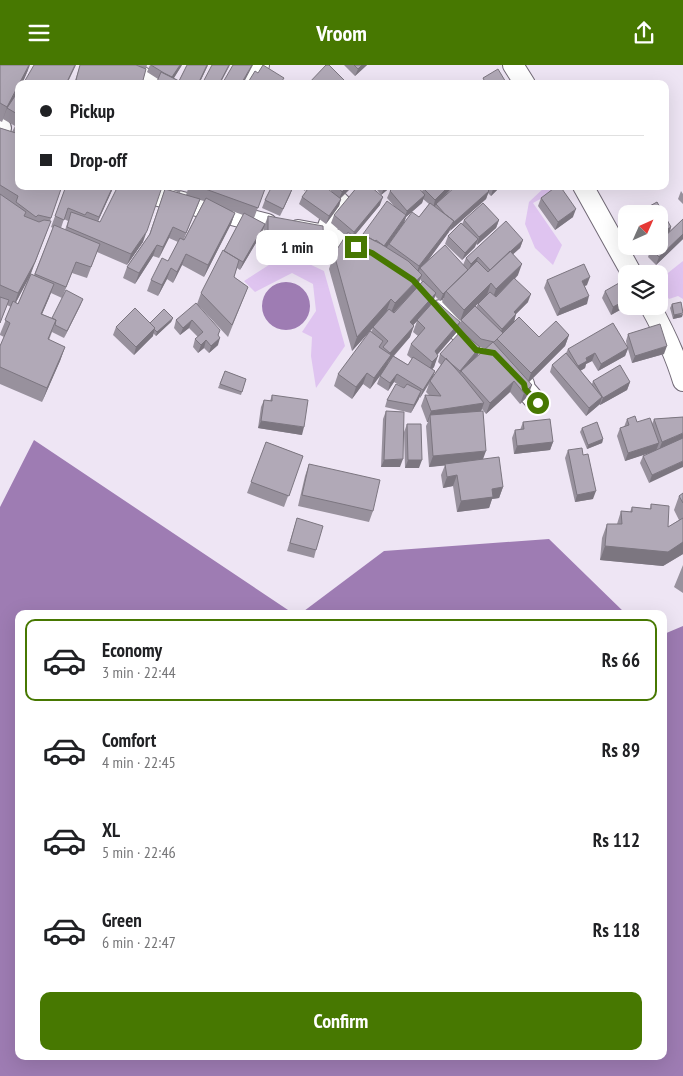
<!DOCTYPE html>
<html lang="en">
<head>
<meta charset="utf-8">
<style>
  :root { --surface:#fff; --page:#f6f6f6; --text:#202124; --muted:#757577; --line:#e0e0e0; --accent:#477801 }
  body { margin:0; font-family:"PT Sans Narrow",sans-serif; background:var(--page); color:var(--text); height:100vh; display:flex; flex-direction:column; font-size:19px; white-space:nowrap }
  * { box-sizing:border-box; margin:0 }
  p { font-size:16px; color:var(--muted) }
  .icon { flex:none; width:28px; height:28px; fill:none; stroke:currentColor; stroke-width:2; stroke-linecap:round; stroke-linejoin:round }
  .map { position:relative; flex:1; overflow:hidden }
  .details { position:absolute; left:15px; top:545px; width:652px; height:450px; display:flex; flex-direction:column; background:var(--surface); border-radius:10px; box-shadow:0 5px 20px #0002 }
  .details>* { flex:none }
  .guide { position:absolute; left:15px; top:15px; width:654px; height:110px; border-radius:10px; box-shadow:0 5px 20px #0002; display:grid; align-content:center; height:110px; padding:0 25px; background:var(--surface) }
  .needle { width:32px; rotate:45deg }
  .tools { position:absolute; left:618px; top:140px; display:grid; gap:10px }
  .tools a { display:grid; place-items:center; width:50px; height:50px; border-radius:10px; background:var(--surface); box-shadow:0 5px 20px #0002; font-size:25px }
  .end { position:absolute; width:22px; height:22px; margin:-11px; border:6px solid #477801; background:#fff; box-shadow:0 0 0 2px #fff }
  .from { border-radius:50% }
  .bubble { position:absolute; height:35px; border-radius:10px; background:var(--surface); box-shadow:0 5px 20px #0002; font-size:16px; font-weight:700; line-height:35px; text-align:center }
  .guide b { display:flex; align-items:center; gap:18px; height:48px; font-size:19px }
  .guide b+b { border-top:1px solid var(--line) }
  .guide i { width:12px; height:12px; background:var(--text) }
  ul { padding:9px 0 0; list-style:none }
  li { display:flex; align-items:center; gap:15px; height:82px; margin:0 10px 8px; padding:0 15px; border:2px solid transparent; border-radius:10px }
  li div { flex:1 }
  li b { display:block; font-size:19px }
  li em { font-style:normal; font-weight:700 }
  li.current { border-color:var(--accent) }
  li>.icon { width:45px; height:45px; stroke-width:1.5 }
  .action { display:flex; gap:10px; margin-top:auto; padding:10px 25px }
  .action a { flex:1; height:58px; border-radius:10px; background:var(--accent); color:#fff; font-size:20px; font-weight:700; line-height:58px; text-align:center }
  header { display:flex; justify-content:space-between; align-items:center; height:65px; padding:0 25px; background:var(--accent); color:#fff; font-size:22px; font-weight:700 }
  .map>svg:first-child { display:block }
  .green { fill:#dfc4f0 }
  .water { fill:#9e7cb3 }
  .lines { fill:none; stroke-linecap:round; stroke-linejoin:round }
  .minor-casing { stroke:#716976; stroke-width:22 }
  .minor { stroke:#fff; stroke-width:20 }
  .wall { fill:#98919d; fill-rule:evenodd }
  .shaded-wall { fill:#7c7680 }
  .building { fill:#b1a9b7; stroke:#7c7680 }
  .route { stroke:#477801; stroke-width:6 }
</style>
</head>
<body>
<header><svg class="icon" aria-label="menu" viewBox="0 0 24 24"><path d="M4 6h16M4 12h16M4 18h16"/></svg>Vroom<svg class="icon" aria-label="share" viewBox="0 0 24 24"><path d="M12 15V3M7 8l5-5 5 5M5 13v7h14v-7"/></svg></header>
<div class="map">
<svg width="683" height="1011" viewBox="0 0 683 1011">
  <rect width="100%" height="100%" fill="#eee5f4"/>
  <path class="green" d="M546,121H564L533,138L562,180L553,200L535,183L525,159L529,137Z
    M683,196V234L678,231L669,234L659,220V215Z
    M305,197L324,206L345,281L316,323L311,291L312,272L302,267L316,246L313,219L292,208L255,227L244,216L272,198Z"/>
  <path class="water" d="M262 241a24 24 0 1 1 48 0a24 24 0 1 1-48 0Z
    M34,375L294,549H19V991H664V569L683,561V1011H0V442Z
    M549,474L626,549H300L384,486Z"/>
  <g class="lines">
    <defs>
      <path id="minor" d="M118,0L156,19
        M513,0L525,19
        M247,19L259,0
        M0,63H1
        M132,121L155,130L267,159
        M323,121L342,140L330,156L325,170
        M583,121L632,209
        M298,165L325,170L368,187
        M650,241C664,266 675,289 683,316
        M440,245L476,285L495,288L524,319L525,324L538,339"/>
    </defs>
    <use href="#minor" class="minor-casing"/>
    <use href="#minor" class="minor"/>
  </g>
  <path class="wall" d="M0,0L28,5L22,19H19V24L16,29L19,25V121H62L50,156L30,210H34L53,163L51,162L66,121H114L98,156L143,177L127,200L97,187L87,213L72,208L62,233L51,228L42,249L52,253L83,234L80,241L64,273L52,267L49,275L65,282L60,296L42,337L0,319V281L4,272L0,270V269L11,242L7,240L0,258V63L12,67L15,61L3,54L4,52L2,57L0,56ZM64,154L68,156L65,165L61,163ZM29,212L18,239L16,237Z
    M80,0H147L142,19H74Z
    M150,0H182L174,13L179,16L187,0H208L199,19L158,14L147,7Z
    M344,0H367L355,11Z
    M163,121H182L180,128Z
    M189,121H266L254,153L265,159L268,151L324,185L320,196L264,188V162L263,166L240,205L237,203L234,212L248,222L228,272L199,241L218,270V280L209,288L204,283L198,288L193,282L195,274L198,272L189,263L180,270L174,263L176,255L197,239L201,228L243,150L232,146L235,148L231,159L204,212L182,200L173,218L167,214L158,231L147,226L151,215L168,196L178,177L169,173L159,193L153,191L135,219L123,213L127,202L149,170L165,124L186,130ZM200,135L204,136L184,175V174Z
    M298,121H308L305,126Z
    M327,121H353L341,133V134L339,141L326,159L299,139L302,132L332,127Z
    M374,121H392L381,130Z
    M425,121H452L451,124L437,138L456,121H501L491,131L488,128L486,134L450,165L427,197L463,200L466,193L523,175L520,183L513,189L518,210L515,214L528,237L516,249L514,257L539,272L569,270L565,281L529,317L528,331L520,339L510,327L486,349L482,344L481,346L483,394L503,422L499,433L492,434L489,443L457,447L453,421L443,423L441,410L445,400L429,402L426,361L428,357H427L421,341L425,330H429L426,327L429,319L420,333L419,332L411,348L385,342L387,335L404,323L394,317L388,326L377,319L380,311L386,302L370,324L363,319L352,334L334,321L338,309L371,267L373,263L352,286L329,204L334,189L346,171L331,158L334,150L380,140L354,171L360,176L363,169L394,141L387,133L390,126L418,122L422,127L423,123ZM423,134L429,139L419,152L389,178L404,158L406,152L422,138ZM420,214L422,217L417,223ZM487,230L478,239L476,242L475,241ZM435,231L440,236L444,233L442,237L460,256L468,248L460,257L433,237ZM417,256L413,267L418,271L411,279L407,290L412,294L408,300L394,291L410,272L413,260ZM458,263L463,268L440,289L438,297L441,300L433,311L435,306L432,304L434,302L437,290L456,268ZM480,282L485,284L474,294L478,290Z
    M293,122L280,151L262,143L265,135Z
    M681,126L683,129V139L678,134Z
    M541,133L573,152L555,165L538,141Z
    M657,137L671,162L670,166L683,154V174L656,200L648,192L651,184L654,181H659V177L663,173L659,175V149H638L639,147Z
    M464,155H499L496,163L477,180L476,179L475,182L462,195L445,179L448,171L462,159Z
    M547,215L587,220L585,221L587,239L557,251L544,223Z
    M605,226L626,241H627L611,250L602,233Z
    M672,239L682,252L673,254L670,243Z
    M630,241H643L633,247Z
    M173,253L171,257L156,271L153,268V271L134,290L113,270L116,262L150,258Z
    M628,269L664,289L632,298L628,284L625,291L598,306L592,296L586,299L585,303L580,306L592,319L593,316L630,317L627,325L600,340V339L586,351L550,307L552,300L566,288L568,284L627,282L626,276Z
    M225,306L246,314L241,330L218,323Z
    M272,330L302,370L258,363L261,342L264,335L270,336Z
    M386,346L400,402H381L383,354Z
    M683,352L649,418L640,398L643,391L651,387L625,396L617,371L620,363L624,362L627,354L637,357L652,359L654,354Z
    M523,357L553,377L550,385L514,389L512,373L515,365H520Z
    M407,359L419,403H405L404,367Z
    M582,363L603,374L602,378L587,384L580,367Z
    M266,377L303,391L284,442L247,428Z
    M568,385L593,434L575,437L565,393Z
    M309,399L373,446L369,457L298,441L305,411Z
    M683,428V489L663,501L600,495L602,473L607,459H617L621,446L630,447L632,442L650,444L651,439L668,462L679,455L674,445L679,431Z
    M297,453L316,485L314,493L287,486Z
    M683,500V528L674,522Z"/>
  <path class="shaded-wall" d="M29,0H30L28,5L22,19H19Z
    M75,0H76L67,19H66Z
    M180,0H182L170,19L171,13Z
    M207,0H208L199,19H198Z
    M229,0H230L220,19H219Z
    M252,0H253L243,19H241Z
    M362,0H367L355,11L358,4Z
    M19,20V24L9,44L7,43L2,57L7,42Z
    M113,121H114L95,163L99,152Z
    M348,121H353L339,134L342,127Z
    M385,121H392L381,130Z
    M449,121H452L451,124L433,143L435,135Z
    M496,121H501L491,131L493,124Z
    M293,122L290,130L280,151L283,144Z
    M489,126L486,134L450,166L453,158Z
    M425,130L422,138L406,152L404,158L382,189L384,181L404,153L407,146Z
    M383,132L380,140L351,175L354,167Z
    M341,134L339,141L326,159L329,151Z
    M576,144L573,152L555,165L558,157Z
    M235,148L231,159L204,212L208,200Z
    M499,155L496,163L477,180L479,172Z
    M51,156L30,211L13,243L18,228Z
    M454,156L449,167L421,205L420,203L418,209L415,213L419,201Z
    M265,159L263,166L240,205L243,197Z
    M173,162L169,173L159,193L163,182Z
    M671,162L669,169L659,175V169Z
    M147,166L143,177L127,200L131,189Z
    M683,169V174L656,200L659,192Z
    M478,174L475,182L462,195L465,188Z
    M523,175L520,183L487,213L490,205Z
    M157,180L153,191L135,219L139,208Z
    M186,189L182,200L173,218L177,207Z
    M478,192L476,200L468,206L471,199Z
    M522,199L518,210L492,235L496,224Z
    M171,203L167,214L158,231L162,220Z
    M468,205L446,226L444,233L440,236L443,229Z
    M422,210L416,224L389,252L395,238Z
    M590,212L587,220L579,223L582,216Z
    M491,218L487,230L460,256L464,245Z
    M54,219L49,233L36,263L41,249Z
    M436,228L432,240L406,268L410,257Z
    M531,229L528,237L511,254L514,247Z
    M589,231L587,239L557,251L560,244Z
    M83,234L80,241L64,273L67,266Z
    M391,234L386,248L352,286L357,272Z
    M626,235L627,241L611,250L613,242Z
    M635,241H643L633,247Z
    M516,249L514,257L499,271L502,264Z
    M683,249L682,252L673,254L674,250Z
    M173,253L171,257L156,271L157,267Z
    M192,255L189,263L180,270L183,263Z
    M460,257L456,268L431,297L435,286Z
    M414,261L410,272L388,297L387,302L370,324L374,313L388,294L390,288Z
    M155,263L153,271L134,290L136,282Z
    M220,265L217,273H220L218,280L209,288L211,281Z
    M569,270L565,281L527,319L531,308Z
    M206,275L204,283L198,288L201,280Z
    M667,281L664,289L632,298L635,291Z
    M65,282L60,296L42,337L47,323Z
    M480,282L478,290L463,307L461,306L459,312L457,314L460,306Z
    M628,283L625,291L598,306L601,299Z
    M595,288L592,296L586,299L585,303L575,309L578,301L586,293Z
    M438,291L434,302L428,309L432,297Z
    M435,306L432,314L430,316L420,333L423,325Z
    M367,308L363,319L352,334L356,322Z
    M397,309L394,317L388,326L390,318Z
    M514,316L510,327L486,349L490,338Z
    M630,317L627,325L600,340L603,333Z
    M532,320L528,331L520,339L524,328Z
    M421,326L419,334L411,348L414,340Z
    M602,332L600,339L586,351L589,343Z
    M484,338L480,349L430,350L428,357H427L431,346Z
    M261,356L304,362L302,370L258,363Z
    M683,368V375L659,385L662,377Z
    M603,374L602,378L587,384L588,380Z
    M553,377L550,385L514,389L517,381Z
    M659,378L656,386L625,396L628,388Z
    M486,386L482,397L429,402L433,391Z
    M403,394L400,402H381L384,395Z
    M408,395H422L419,403H405Z
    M683,396V402L649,418L652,410Z
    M457,410L453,421L443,423L447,412Z
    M503,422L499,433L492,434L489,443L457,447L461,436L492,424Z
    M596,426L593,434L575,437L577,430Z
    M683,477V489L663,501L600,495L605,481Z"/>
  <path class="building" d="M0,0H29L7,42L0,38Z
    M34,0H75L66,19H23Z
    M80,0H136L146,4L142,19H90L76,15Z
    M151,0H180L172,12L164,8Z
    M187,0H207L198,19H185L179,16Z
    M212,0H229L219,19H202Z
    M233,0H252L241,19H222Z
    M263,0L284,13L280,19H247L255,6L258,8Z
    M326,0H329L348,19H308Z
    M354,0H362L358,4Z
    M498,4L507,19H486L483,13Z
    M161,7L185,19H156Z
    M295,15L299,19H292Z
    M483,16L485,19H477Z
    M19,25V50L7,43Z
    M0,63L19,69V121H62L51,153L38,150L36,152L16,137L18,131L0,120Z
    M66,121H113L99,152L87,147L85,150L68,143L64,155L55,151Z
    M118,121H159L162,122L147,166L131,189L67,162L71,147L100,157Z
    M197,121H266L258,143Z
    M272,121H291L293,122L283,144L265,135Z
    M310,121H324L341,134L329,151L302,132Z
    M337,121H348L342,127Z
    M358,121H370L383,132L354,167L334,150Z
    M395,121H417L425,130L407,146L390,126Z
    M425,121H449L435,135L423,123Z
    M456,121H484L489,126L453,158L454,156L445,149L436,139Z
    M557,121H560L576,144L558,157L541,133Z
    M165,124L200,134L186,168L173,162L163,182L157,180L139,208L127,202L150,169Z
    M0,129L26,147L24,151L39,157L44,155L51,156L35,197L18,228L0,220Z
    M206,133L235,148L208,200L186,189L177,207L171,203L162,220L151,215L162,193L168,196L180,173L184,175Z
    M387,136L406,150L384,181L376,175L375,176L363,169Z
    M657,137L671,162L659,169V149H640L639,147Z
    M430,138L454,156L419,201L389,179L412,147L419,152Z
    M483,138L499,155L479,172L464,155Z
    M244,148L265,159L243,197L224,186Z
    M268,151L323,161L324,185L268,176Z
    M683,154V169L659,192L651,184L654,181H659V177Z
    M506,156L523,175L490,205L478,192L471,199L466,193Z
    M461,158L478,174L465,188L448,171Z
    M54,160L100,179L91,202L76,197L66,222L35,209Z
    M348,167L360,176L365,171L381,179L408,196L422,210L395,238L391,234L357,272L334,189Z
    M445,180L468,205L443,229L420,203Z
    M223,185L239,195L234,212L248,222L232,260L201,228Z
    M510,186L522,199L496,224L491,218L464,245L446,226L477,196L488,207Z
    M584,199L590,212L582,216L589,231L560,244L547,215Z
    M31,209L54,219L41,249L56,255L48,274L65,282L47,323L0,302V281L10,258L5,255L13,236L18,239Z
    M514,213L531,229L514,247L516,249L502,264L478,239L490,227L496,232Z
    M626,214V235L613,242L605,226Z
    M423,216L436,228L410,257L414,261L390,288L383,282L388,276L373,262L389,244L394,248Z
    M66,225L83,234L67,266L55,260L56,255L52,253Z
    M0,232L9,235L0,258Z
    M435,235L460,257L435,286L438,291L432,297L411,279L425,263L417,255Z
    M681,237L683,248L674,250L672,239Z
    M196,238L220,265L218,270L220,273L211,281L206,275L201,280L195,274L203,267L192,255L183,263L176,255Z
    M475,241L503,268L494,277L481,274L461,255Z
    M135,243L155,263L136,282L116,262Z
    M164,244L173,253L157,267L154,264L155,263L150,258Z
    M519,252L539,272L556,256L569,270L531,308L497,274Z
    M613,258L628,283L601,299L595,288L586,293L587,296L578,301L568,284Z
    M660,259L667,281L635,291L628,269Z
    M370,266L383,276L379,282L391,290L374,313L367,308L356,322L338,309Z
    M461,266L480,282L460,306L440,289Z
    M493,277L532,320L524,328L514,316L490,338L461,306Z
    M566,288L602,332L589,343L552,300Z
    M393,291L408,300L413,292L435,306L423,325L397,309L390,318L380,311Z
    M446,293L464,313L484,338L431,346L425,330L441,331L430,316Z
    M620,300L630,317L603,333L593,316Z
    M225,306L246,314L242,327L220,319Z
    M396,319L404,323L407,319L421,326L414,340L387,335Z
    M272,330L308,335L304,362L261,356L264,335L272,336Z
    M386,346L404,347L403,394L384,395Z
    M483,346L486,386L433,391L430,350Z
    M635,351L637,357L650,353L659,378L628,388L620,363L629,360L627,354Z
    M683,352V368L662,377L654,354Z
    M550,354L553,377L517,381L515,365L524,364L523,357Z
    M597,357L603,374L588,380L582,363Z
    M407,359H421L422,395H408Z
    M683,373V396L652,410L643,391Z
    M266,377L303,391L289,431L251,417Z
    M582,383L583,390L588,389L596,426L577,430L568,385Z
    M499,392L503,422L492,424L493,432L461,436L457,410L447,412L445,399Z
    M309,399L380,415L373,446L302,430Z
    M683,428V438L679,431Z
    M651,439L669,441L668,462L683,453V477L668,487L605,481L607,459H622L621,446L632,447V442L651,444Z
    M297,453L323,461L316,485L290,478Z"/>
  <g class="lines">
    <path class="route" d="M356,182L372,188L413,215L476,285L494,288L524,319L525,324L538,338"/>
  </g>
</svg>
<div class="tools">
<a><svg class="needle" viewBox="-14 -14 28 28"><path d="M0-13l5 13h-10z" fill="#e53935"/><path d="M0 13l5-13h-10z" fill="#757577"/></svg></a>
<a><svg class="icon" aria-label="layers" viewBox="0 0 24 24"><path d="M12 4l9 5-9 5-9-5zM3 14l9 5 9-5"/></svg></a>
</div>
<i class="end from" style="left:538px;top:338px"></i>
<i class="end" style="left:356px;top:182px"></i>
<div class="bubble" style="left:256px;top:165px;width:82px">1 min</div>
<div class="guide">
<b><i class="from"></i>Pickup</b>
<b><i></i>Drop-off</b>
</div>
<section class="details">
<ul>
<li class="current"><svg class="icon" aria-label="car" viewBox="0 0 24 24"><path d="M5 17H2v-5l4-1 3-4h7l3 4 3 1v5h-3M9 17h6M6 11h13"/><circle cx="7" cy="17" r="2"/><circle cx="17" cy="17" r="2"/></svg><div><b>Economy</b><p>3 min · 22:44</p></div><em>Rs 66</em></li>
<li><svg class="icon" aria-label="car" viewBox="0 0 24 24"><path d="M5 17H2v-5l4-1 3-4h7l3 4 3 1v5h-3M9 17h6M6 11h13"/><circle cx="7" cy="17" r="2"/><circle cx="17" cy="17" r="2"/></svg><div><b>Comfort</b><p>4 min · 22:45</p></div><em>Rs 89</em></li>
<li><svg class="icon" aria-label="car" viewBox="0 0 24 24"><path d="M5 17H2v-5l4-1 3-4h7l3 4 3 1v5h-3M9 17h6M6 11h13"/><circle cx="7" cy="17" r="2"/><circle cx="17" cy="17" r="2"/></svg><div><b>XL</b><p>5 min · 22:46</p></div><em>Rs 112</em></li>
<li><svg class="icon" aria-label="car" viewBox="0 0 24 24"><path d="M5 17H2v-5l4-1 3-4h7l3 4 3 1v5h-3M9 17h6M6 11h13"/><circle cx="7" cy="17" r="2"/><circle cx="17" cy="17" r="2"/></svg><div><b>Green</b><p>6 min · 22:47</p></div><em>Rs 118</em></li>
</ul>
<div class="action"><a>Confirm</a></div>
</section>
</div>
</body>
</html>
